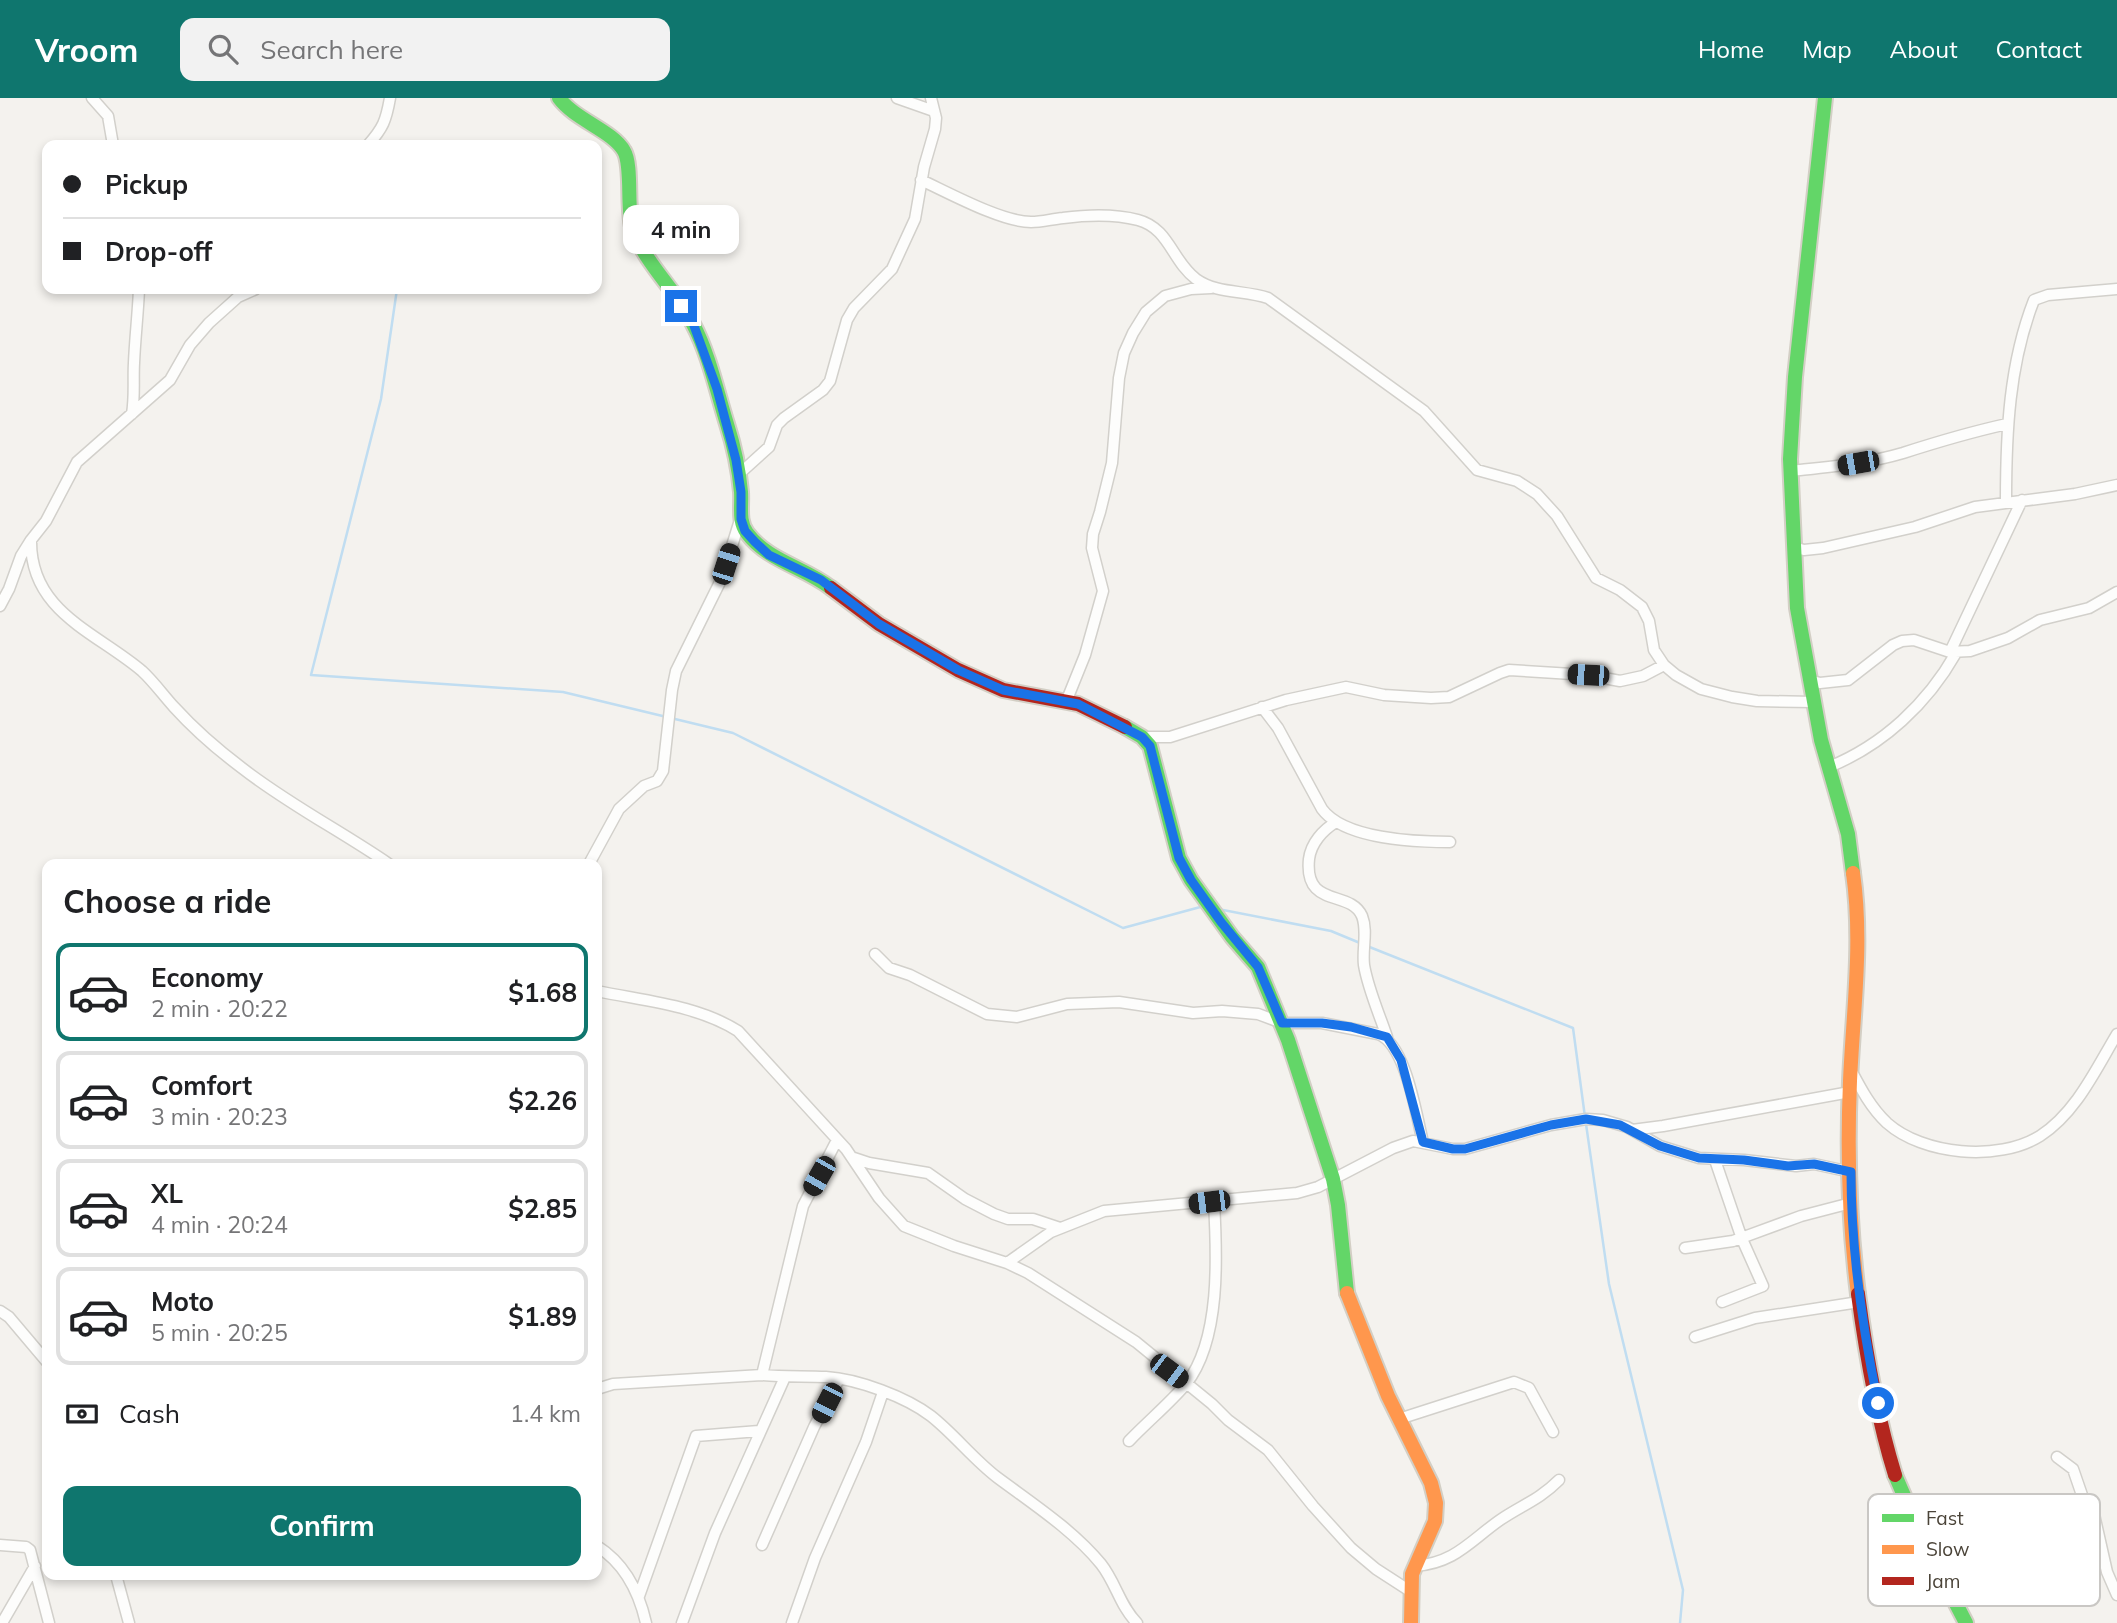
<!DOCTYPE html>
<html lang="en">
<head>
<meta charset="utf-8">
<style>
  :root { --surface:#fff; --page:#f2f2f2; --text:#202124; --muted:#757577; --line:#e0e0e0; --accent:#0f766e }
  body { margin:0; font-family:Mulish,sans-serif; background:var(--page); color:var(--text); height:100vh; display:flex; flex-direction:column; font-size:26px; white-space:nowrap }
  * { box-sizing:border-box; margin:0 }
  p { font-size:23px; color:var(--muted) }
  .icon { flex:none; width:38px; height:38px; fill:none; stroke:currentColor; stroke-width:2; stroke-linecap:round; stroke-linejoin:round }
  .map { position:relative; flex:1; overflow:hidden }
  .drawer { position:absolute; left:42px; top:761px; width:560px; height:721px; display:flex; flex-direction:column; background:var(--surface); border-radius:14px; box-shadow:0 4px 10px #0003 }
  .drawer>* { flex:none }
  .guide { position:absolute; left:42px; top:42px; width:560px; height:154px; border-radius:14px; box-shadow:0 4px 10px #0003; display:grid; align-content:center; height:154px; padding:0 21px; background:var(--surface) }
  .end { position:absolute; width:32px; height:32px; margin:-16px; border:9px solid #1a73e8; background:#fff; box-shadow:0 0 0 4px #fff }
  .from { border-radius:50% }
  .bubble { position:absolute; height:49px; border-radius:14px; background:var(--surface); box-shadow:0 4px 10px #0003; font-size:23px; font-weight:700; line-height:49px; text-align:center }
  .car { position:absolute; width:21px; height:42px; margin:-21px -10px; border-radius:9px; box-shadow:0 0 5px 2px #0007; background:linear-gradient(#222 24%,#8ab4d8 0 40%,#222 0 76%,#8ab4d8 0 86%,#222 0) }
  .guide b { display:flex; align-items:center; gap:24px; height:66px; font-size:26px }
  .guide b+b { border-top:2px solid var(--line) }
  .guide i { width:18px; height:18px; background:var(--text) }
  ul { padding:0; list-style:none }
  li { display:flex; align-items:center; gap:21px; height:98px; margin:0 14px 10px; padding:0 7px; border:4px solid var(--line); border-radius:14px }
  li div { flex:1 }
  li b { display:block; font-size:26px }
  li em { font-style:normal; font-weight:700 }
  li.current { border-color:var(--accent) }
  li>.icon { width:63px; height:63px; stroke-width:1.5 }
  h2 { padding:0 21px; font-size:32px; line-height:84px }
  .pay { display:flex; align-items:center; gap:18px; height:77px; padding:0 21px; font-size:26px }
  .pay p { margin-inline-start:auto }
  .action { display:flex; gap:14px; margin-top:auto; padding:14px 21px }
  .action a { flex:1; height:80px; border-radius:14px; background:var(--accent); color:#fff; font-size:28px; font-weight:700; line-height:80px; text-align:center }
  header { display:flex; align-items:center; gap:42px; box-sizing:border-box; height:98px; padding:0 35px; background:var(--accent); color:#fff }
  header strong { font-size:33px }
  nav { display:flex; gap:38px; margin-inline-start:auto; font-size:24px }
  .search { width:490px; height:63px; background:var(--page); display:flex; align-items:center; gap:18px; box-sizing:border-box; padding:0 24px; border-radius:14px; color:var(--muted); font-size:26px }
  .map>svg:first-child { display:block }
  .lines { fill:none; stroke-linecap:round; stroke-linejoin:round }
  .stream { stroke:#c0ddf1; stroke-width:2.5 }
  .street-casing { stroke:#d2d0cb; stroke-width:13 }
  .fast-casing { stroke:#d3cfc5; stroke-width:18 }
  .slow-casing { stroke:#d3cfc5; stroke-width:18 }
  .jam-casing { stroke:#d3cfc5; stroke-width:18 }
  .street { stroke:#fdfdfc; stroke-width:10 }
  .fast { stroke:#63d668; stroke-width:14 }
  .slow { stroke:#ff974d; stroke-width:14 }
  .jam { stroke:#b3261e; stroke-width:14 }
  .route { stroke:#1a73e8; stroke-width:9 }
  .key { fill:#fff; stroke:#c9c7c4; stroke-width:2 }
  .key-label { font-size:19px; fill:#4b4439 }
</style>
</head>
<body>
<header>
<strong>Vroom</strong>
<div class="search"><svg class="icon" aria-label="search" viewBox="0 0 24 24"><circle cx="10" cy="10" r="6"/><path d="M15 15l6 6"/></svg>Search here</div>
<nav><a>Home</a><a>Map</a><a>About</a><a>Contact</a></nav>
</header>
<div class="map">
<svg width="2117" height="1525" viewBox="0 0 2117 1525">
  <rect width="100%" height="100%" fill="#f4f2ee"/>
  <g class="lines">
    <path class="stream" d="M397,191L381,301L311,577L563,594L733,635L1123,830L1204,808
      M1218,811L1331,833L1360,845
      M1367,848L1573,930L1585,1019
      M1586,1026L1609,1186L1683,1492L1680,1525"/>
    <defs>
      <path id="street" d="M92,0L108,18L113,47
        M897,0L934,13
        M368,47C383,30 386,23 390,0
        M921,82C949,95 1002,124 1031,124C1042,124 1052,121 1063,120C1086,117 1115,116 1138,122C1169,130 1172,163 1196,181C1217,196 1244,192 1268,200L1424,313L1477,372L1517,383L1537,396L1557,418L1596,480L1620,492L1642,509L1649,523L1654,552L1664,567L1676,577L1701,591L1732,599L1757,603L1813,604
        M132,316C135,298 133,282 134,265C135,240 138,216 139,191
        M1791,373C1828,369 1866,366 1903,355C1937,344 1971,334 2007,326
        M738,377L769,349L777,327L784,320L823,292L830,283L847,222L854,210L892,171L915,121L924,69L935,31L936,20L931,0
        M2006,403C2006,335 2009,266 2034,202L2048,197L2117,191
        M31,442C30,514 96,534 142,573C154,584 163,597 174,609C194,631 218,652 242,670C288,706 341,733 389,766
        M1793,449L1804,452L1823,450L1915,429L1975,409L2075,396L2117,387
        M0,508L9,491L21,458L31,442L46,423L77,364L170,282L190,247L209,225L238,199L256,191
        M1950,554L2022,402
        M1809,582L1820,585L1848,582L1893,547L1902,543L1914,542L1950,554L1970,553L2008,540L2040,522L2089,510L2117,494
        M1066,604L1085,557L1103,493L1092,450L1093,436L1100,414L1112,365L1119,280L1124,255L1133,235L1146,214L1165,198L1191,191L1211,190
        M1262,609L1278,630L1322,711C1344,741 1415,744 1450,744
        M1142,639H1170L1286,602L1346,589L1384,597L1431,600L1449,599L1500,575L1509,572L1588,577L1620,583L1643,578L1664,567
        M1829,669C1883,647 1927,606 1956,555
        M1336,724C1323,732 1311,745 1309,761C1304,811 1350,791 1362,818C1368,833 1362,851 1364,867C1368,891 1379,915 1387,939
        M589,766L619,711L644,688L657,683L663,673L672,592L676,573L722,480L740,422
        M875,856L889,870L910,877L987,916L1017,919L1067,906L1119,904L1193,915L1222,913L1258,916L1282,925H1322L1378,936C1406,946 1416,1017 1423,1044
        M597,893C644,903 697,907 738,933L846,1051L879,1100L904,1128L954,1148L1007,1165L1028,1175L1136,1244L1212,1306L1228,1322L1268,1352L1313,1408L1351,1450L1376,1471L1410,1493
        M1851,972C1861,991 1871,1010 1887,1025C1923,1057 1998,1064 2040,1038C2076,1015 2096,971 2117,936
        M1632,1032L1663,1028L1850,994
        M854,1060L869,1065L928,1075L965,1101L994,1116L1008,1121H1033L1060,1130
        M1715,1062L1742,1141L1763,1188L1722,1204
        M1685,1150L1733,1143L1801,1118L1851,1105
        M1007,1165L1051,1134L1104,1113L1297,1095L1318,1089L1393,1050L1413,1043L1453,1051H1465L1551,1027L1586,1021L1603,1022L1627,1029L1660,1048L1699,1060L1744,1062L1796,1068L1814,1066L1851,1074
        M0,1213L9,1219L47,1264
        M1695,1239L1755,1220L1859,1204
        M762,1277L803,1108L837,1042
        M597,1291L613,1286L762,1277C784,1279 805,1278 826,1279C858,1281 906,1299 931,1318C955,1337 974,1362 998,1380C1033,1406 1073,1432 1101,1466C1116,1485 1120,1508 1137,1525
        M1399,1321L1514,1284L1529,1290L1553,1334
        M1129,1343C1147,1324 1169,1306 1186,1286C1221,1242 1217,1157 1214,1104
        M2057,1359L2073,1371L2083,1400L2093,1412L2107,1474L2117,1497
        M0,1447L26,1449L30,1452L49,1525
        M762,1447L814,1329L839,1281
        M597,1448C624,1465 639,1494 646,1525
        M1415,1468C1455,1465 1470,1443 1500,1422C1522,1407 1539,1402 1559,1382
        M116,1477L129,1525
        M639,1498L696,1338L759,1333
        M2,1525L35,1468
        M682,1525L715,1435L785,1279
        M792,1525L815,1460L866,1344L883,1294"/>
      <path id="fast" d="M559,0C575,22 613,33 624,53C633,68 626,113 633,132C647,168 676,192 693,226C709,256 717,294 727,326C734,348 739,372 741,394C742,408 738,423 747,435C768,463 804,469 831,490
        M1825,0L1795,279L1790,361L1797,510L1821,642L1848,736L1853,775
        M1125,629L1142,639L1150,648L1179,760L1191,782L1232,839L1258,869L1288,942L1333,1081L1338,1107L1347,1195
        M1895,1377L1925,1446L1966,1525"/>
      <path id="slow" d="M1853,775C1863,844 1853,914 1850,983C1847,1054 1849,1126 1858,1196
        M1347,1195L1388,1298L1431,1385L1436,1405L1435,1423L1412,1476L1411,1525"/>
      <path id="jam" d="M831,490L879,526L958,572L1003,592L1078,606L1125,629
        M1858,1196C1866,1256 1877,1319 1895,1377"/>
    </defs>
    <use href="#street" class="street-casing"/>
    <use href="#fast" class="fast-casing"/>
    <use href="#slow" class="slow-casing"/>
    <use href="#jam" class="jam-casing"/>
    <use href="#street" class="street"/>
    <use href="#fast" class="fast"/>
    <use href="#slow" class="slow"/>
    <use href="#jam" class="jam"/>
  </g>
  <g class="lines">
    <path class="route" d="M681,208L693,225L717,291L736,362L741,394V421L745,433L755,444L769,457L821,482L879,526L958,572L1003,592L1078,606L1142,639L1150,648L1179,760L1191,782L1221,824L1258,869L1282,925H1322L1351,929L1387,939L1401,962L1423,1044L1453,1051H1465L1551,1027L1586,1021L1620,1027L1660,1048L1699,1060L1744,1062L1788,1068L1814,1066L1851,1074C1851,1153 1862,1228 1878,1305"/>
  </g>
  <rect x="1868" y="1396" width="232" height="112" rx="10" class="key"/>
  <rect x="1882" y="1416" width="32" height="8" fill="#63d668"/>
  <rect x="1882" y="1447" width="32" height="9" fill="#ff974d"/>
  <rect x="1882" y="1479" width="32" height="8" fill="#b3261e"/>
  <g class="key-label">
    <text x="1926" y="1427">Fast</text>
    <text x="1926" y="1458">Slow</text>
    <text x="1926" y="1490">Jam</text>
  </g>
</svg>
<i class="end from" style="left:1878px;top:1305px"></i>
<i class="end" style="left:681px;top:208px"></i>
<div class="bubble" style="left:623px;top:107px;width:116px">4 min</div>
<i class="car" style="left:1858px;top:365px;rotate:260deg"></i>
<i class="car" style="left:726px;top:466px;rotate:18deg"></i>
<i class="car" style="left:1588px;top:577px;rotate:273deg"></i>
<i class="car" style="left:819px;top:1078px;rotate:210deg"></i>
<i class="car" style="left:1209px;top:1104px;rotate:263deg"></i>
<i class="car" style="left:1169px;top:1273px;rotate:127deg"></i>
<i class="car" style="left:827px;top:1305px;rotate:207deg"></i>
<div class="guide">
<b><i class="from"></i>Pickup</b>
<b><i></i>Drop-off</b>
</div>
<section class="drawer">
<h2>Choose a ride</h2>
<ul>
<li class="current"><svg class="icon" aria-label="car" viewBox="0 0 24 24"><path d="M5 17H2v-5l4-1 3-4h7l3 4 3 1v5h-3M9 17h6M6 11h13"/><circle cx="7" cy="17" r="2"/><circle cx="17" cy="17" r="2"/></svg><div><b>Economy</b><p>2 min · 20:22</p></div><em>$1.68</em></li>
<li><svg class="icon" aria-label="car" viewBox="0 0 24 24"><path d="M5 17H2v-5l4-1 3-4h7l3 4 3 1v5h-3M9 17h6M6 11h13"/><circle cx="7" cy="17" r="2"/><circle cx="17" cy="17" r="2"/></svg><div><b>Comfort</b><p>3 min · 20:23</p></div><em>$2.26</em></li>
<li><svg class="icon" aria-label="car" viewBox="0 0 24 24"><path d="M5 17H2v-5l4-1 3-4h7l3 4 3 1v5h-3M9 17h6M6 11h13"/><circle cx="7" cy="17" r="2"/><circle cx="17" cy="17" r="2"/></svg><div><b>XL</b><p>4 min · 20:24</p></div><em>$2.85</em></li>
<li><svg class="icon" aria-label="car" viewBox="0 0 24 24"><path d="M5 17H2v-5l4-1 3-4h7l3 4 3 1v5h-3M9 17h6M6 11h13"/><circle cx="7" cy="17" r="2"/><circle cx="17" cy="17" r="2"/></svg><div><b>Moto</b><p>5 min · 20:25</p></div><em>$1.89</em></li>
</ul>
<div class="pay"><svg class="icon" aria-label="cash" viewBox="0 0 24 24"><path d="M3 7h18v10H3z"/><circle cx="12" cy="12" r="2"/></svg>Cash<p>1.4 km</p></div>
<div class="action"><a>Confirm</a></div>
</section>
</div>
</body>
</html>
